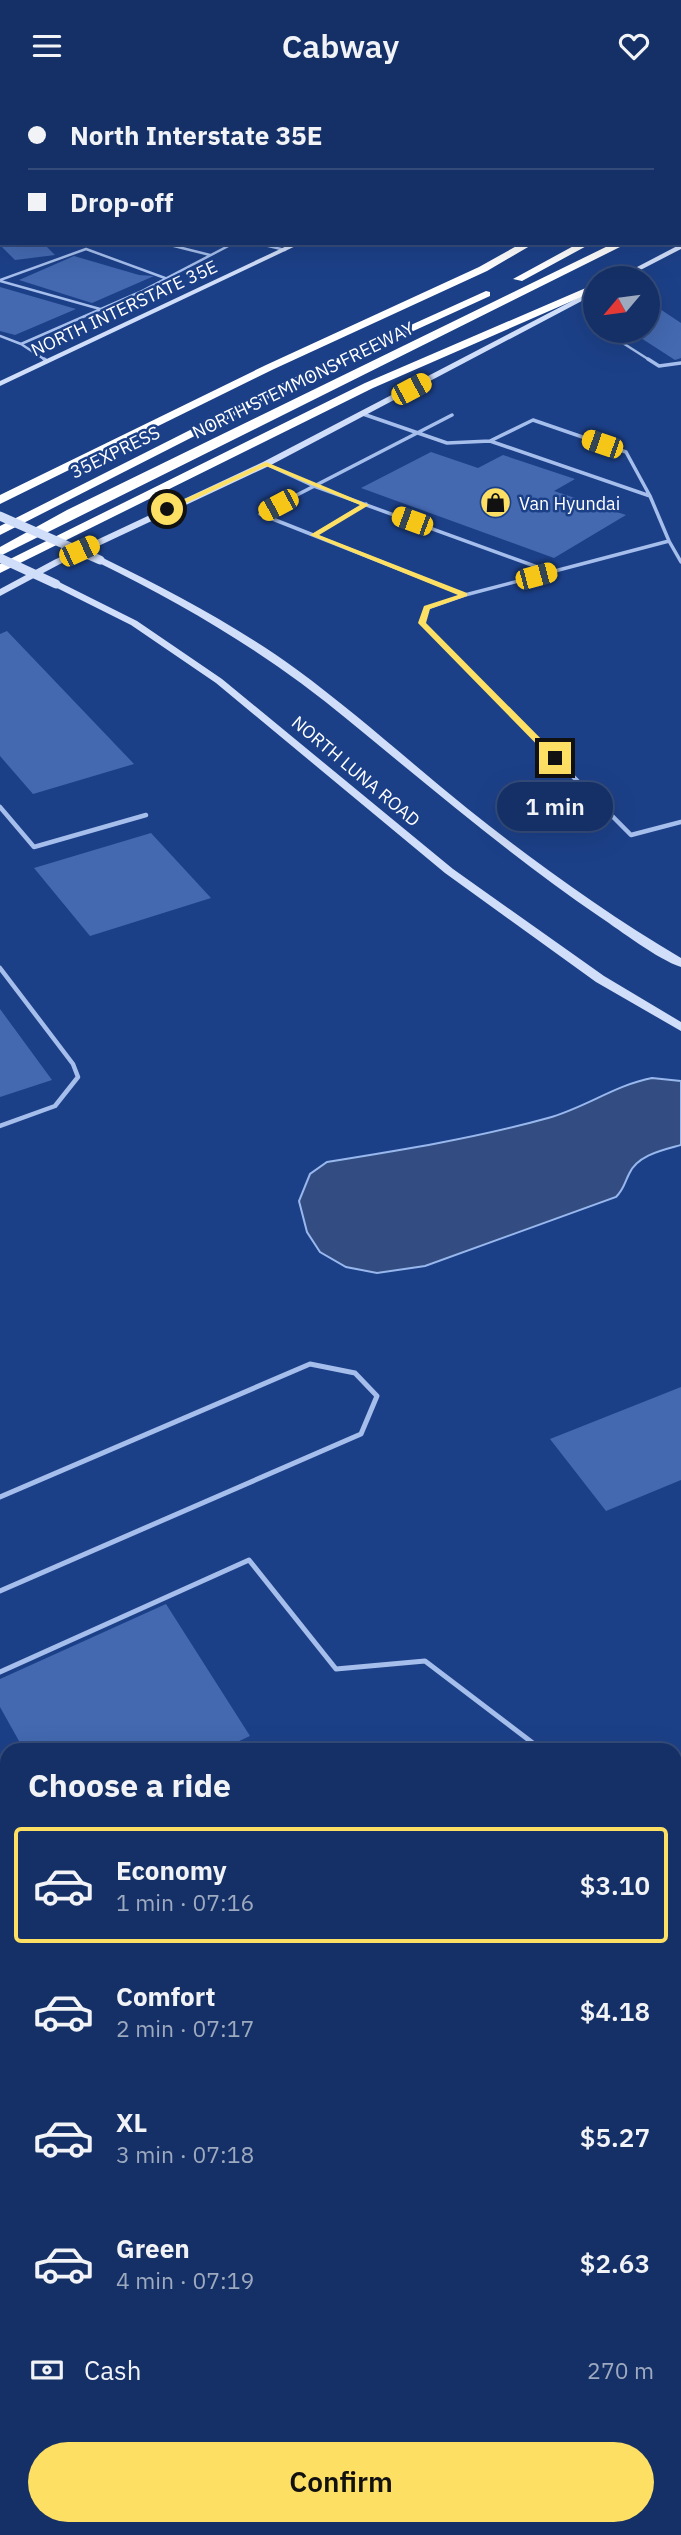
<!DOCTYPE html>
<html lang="en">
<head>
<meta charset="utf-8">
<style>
  :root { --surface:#153066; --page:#1e386c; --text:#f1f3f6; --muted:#9da9bf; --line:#344b7a; --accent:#fcdf63 }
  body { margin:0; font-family:"IBM Plex Sans",sans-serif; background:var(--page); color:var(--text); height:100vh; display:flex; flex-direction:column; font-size:26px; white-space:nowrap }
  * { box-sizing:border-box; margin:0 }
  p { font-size:23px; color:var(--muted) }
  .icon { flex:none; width:38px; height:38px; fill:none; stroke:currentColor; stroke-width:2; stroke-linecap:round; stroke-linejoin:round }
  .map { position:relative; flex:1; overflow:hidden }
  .sheet { position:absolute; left:0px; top:1652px; width:682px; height:793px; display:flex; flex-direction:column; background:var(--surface); border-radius:21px 21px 0 0; box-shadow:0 7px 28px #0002,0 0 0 2px var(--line) }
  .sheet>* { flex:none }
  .hud { position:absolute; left:0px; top:0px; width:682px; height:154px; box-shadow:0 7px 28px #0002,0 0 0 2px var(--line); display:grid; align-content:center; height:154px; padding:0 28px; background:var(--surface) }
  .needle { width:46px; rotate:241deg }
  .buttons { position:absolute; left:583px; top:175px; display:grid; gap:14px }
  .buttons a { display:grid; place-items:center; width:77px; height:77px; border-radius:50%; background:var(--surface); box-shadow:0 7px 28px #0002,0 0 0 2px var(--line); font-size:35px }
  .end { position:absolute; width:32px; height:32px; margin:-16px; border:9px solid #fcdf63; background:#111; box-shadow:0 0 0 4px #111 }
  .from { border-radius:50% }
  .bubble { position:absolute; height:49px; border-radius:24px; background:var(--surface); box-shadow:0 7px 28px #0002,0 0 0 2px var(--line); font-size:23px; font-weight:600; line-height:49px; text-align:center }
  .car { position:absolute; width:21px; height:42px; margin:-21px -10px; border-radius:9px; box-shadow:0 0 5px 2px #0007; background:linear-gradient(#f5c518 24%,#345 0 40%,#f5c518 0 76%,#345 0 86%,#f5c518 0) }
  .hud b { display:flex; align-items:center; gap:24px; height:66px; font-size:26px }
  .hud b+b { border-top:2px solid var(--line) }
  .hud i { width:18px; height:18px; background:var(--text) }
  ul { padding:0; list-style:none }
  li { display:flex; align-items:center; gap:21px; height:116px; margin:0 14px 10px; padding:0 14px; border:4px solid transparent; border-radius:7px }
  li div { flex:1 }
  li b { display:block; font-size:26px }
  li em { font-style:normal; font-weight:600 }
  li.current { border-color:var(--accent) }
  li>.icon { width:63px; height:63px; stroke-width:1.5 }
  h2 { padding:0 28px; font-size:32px; line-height:84px }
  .pay { display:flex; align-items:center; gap:18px; height:77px; padding:0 28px; font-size:26px }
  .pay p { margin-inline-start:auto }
  .primary-button { display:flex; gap:14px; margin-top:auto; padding:14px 28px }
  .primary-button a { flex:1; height:80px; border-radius:42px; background:var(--accent); color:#111; font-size:28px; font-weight:600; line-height:80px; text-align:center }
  header { display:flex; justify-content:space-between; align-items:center; height:91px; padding:0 28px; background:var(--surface); font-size:32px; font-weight:600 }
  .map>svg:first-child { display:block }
  .water { fill:#334d82; stroke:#98b7ed; stroke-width:2 }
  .building { fill:#4469b1 }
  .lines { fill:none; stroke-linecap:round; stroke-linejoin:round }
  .lane-far4 { stroke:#a5beec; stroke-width:2.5 }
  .lane-far3 { stroke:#a5beec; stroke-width:3.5 }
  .lane-far2 { stroke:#a5beec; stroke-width:4.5 }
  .lane-far1 { stroke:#a5beec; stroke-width:5 }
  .lane { stroke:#a5beec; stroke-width:7 }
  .street-far1 { stroke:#a5beec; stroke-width:3.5 }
  .street { stroke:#a5beec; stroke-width:10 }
  .secondary { fill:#d1def9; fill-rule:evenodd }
  .highway { fill:#fff; fill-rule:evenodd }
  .tram { stroke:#fff; stroke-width:2 }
  .rail { stroke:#fff; stroke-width:2.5; stroke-dasharray:6 2.5; stroke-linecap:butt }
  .secondary-bridge { stroke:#d1def9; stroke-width:9 }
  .route { fill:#fcdf63 }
  .labels { text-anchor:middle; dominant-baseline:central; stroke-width:5; stroke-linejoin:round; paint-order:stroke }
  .far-street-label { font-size:18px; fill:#fff; stroke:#1c4088 }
  .far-poi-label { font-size:18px; fill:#fff; stroke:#1c4088; text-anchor:start }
</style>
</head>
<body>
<header><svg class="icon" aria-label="menu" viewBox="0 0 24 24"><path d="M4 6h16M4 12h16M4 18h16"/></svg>Cabway<svg class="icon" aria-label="heart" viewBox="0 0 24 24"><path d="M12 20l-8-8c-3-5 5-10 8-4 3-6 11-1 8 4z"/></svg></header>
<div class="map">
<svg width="681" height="2444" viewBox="0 0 681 2444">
  <rect width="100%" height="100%" fill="#1c4088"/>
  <path class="water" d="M652,987L681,990V1054C663,1059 637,1064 629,1083C624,1093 624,1098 616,1106L425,1175L377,1182L346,1176L320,1161L307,1141L299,1110L310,1083L327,1071C402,1059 476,1047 548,1027C585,1017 615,994 652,987Z"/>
  <path class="building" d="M16,152H43L55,164L15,169L2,156Z
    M74,165L139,184L154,185L92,212L19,189Z
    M0,196L76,218L15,244L0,240Z
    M648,210L681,232V267L675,269L630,240H648Z
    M431,361L478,377L503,364L575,388L554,400L626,424L554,467L361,397Z
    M7,540L134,673L33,703L0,665V543Z
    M151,742L211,807L90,845L34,777Z
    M0,918L52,989L0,1006Z
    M681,1296V1389L606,1420L550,1348Z
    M166,1513L250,1645L220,1659H24L0,1616V1588Z
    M676,1806L681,1813V1930L676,1934Z
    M0,2215L7,2232V2438H90L93,2444H0Z
    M681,2427V2444H655L664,2438H676V2431Z"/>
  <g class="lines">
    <path class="lane-far4" d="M418,0L421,2
      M452,0L455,2
      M559,0L563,2
      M381,2L393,0
      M162,152L210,164
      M256,152L285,159
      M0,189L86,158L165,187
      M0,190L100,218
      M604,240L651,270
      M0,245L21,253
      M47,270L21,253L140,201L234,152"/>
    <path class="lane-far3" d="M44,268L47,270
      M648,268L659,275L681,272
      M452,324L260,423L465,504L549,482
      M490,350L533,329L626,361L650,405
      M266,373L314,395L551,481L669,450L650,405L490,350L447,352L363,323
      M314,444L366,413
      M669,450L681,471
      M465,504L427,517L422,532L509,620"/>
    <path class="lane-far2" d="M507,619L631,744L681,731
      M0,716L34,756L146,724
      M0,877L73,973L78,986L55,1015L0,1035"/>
    <path class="lane-far1" d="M0,1406L310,1273L355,1282L377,1305L361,1343L0,1500
      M0,1581L249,1469L336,1578L425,1570L542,1659"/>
    <path class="lane" d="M0,1842L7,1856"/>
    <path class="street-far1" d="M3,0L5,2"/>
    <path class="street" d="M0,1981L7,1978"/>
    <path class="secondary" d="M276,0H283L274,2Z
      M619,0H627L617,2Z
      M0,129H2L0,134Z
      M293,152H302L0,295V290Z
      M681,153V158L625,187H616Z
      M595,198V203L269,375L60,473L0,505V498L54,469L263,371Z
      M97,467H103C170,500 235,534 296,578C356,622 411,672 468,718C536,772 607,823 681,867V876C657,868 621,840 600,826C511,765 431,697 348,629C271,565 187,515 97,471Z
      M53,491H59L137,530L222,588L453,778L604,885L681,931V940L596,891L445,782L216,592L131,534L53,495Z"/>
    <path class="highway" d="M522,152H535L487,180L274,278L0,413V404L266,274L479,176Z
      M579,152H592L522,190L513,188Z
      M614,152H628L0,465V456L67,419Z
      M627,180L632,183L631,185L612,187Z
      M595,193V200L373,297L0,482V473L365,292Z
      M486,200L490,201V205L295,294L0,444V435L287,290Z"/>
    <path class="tram" d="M164,2L168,0"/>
    <path class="rail" d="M200,2L204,0"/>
    <path class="secondary-bridge" d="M0,425L100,469
      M0,467L56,493"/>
  </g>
  <path class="route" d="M266,371L369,414L319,444L467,502V505L430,518L426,532L558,665V669H552L418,532L424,515L458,504L310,444L360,414L266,375L169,420L163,418Z"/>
  <defs>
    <symbol id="shop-disc" viewBox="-11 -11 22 22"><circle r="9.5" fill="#fcdf63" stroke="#1c4088"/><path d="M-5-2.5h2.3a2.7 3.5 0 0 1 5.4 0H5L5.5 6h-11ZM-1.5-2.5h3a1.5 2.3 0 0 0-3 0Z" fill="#111"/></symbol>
  </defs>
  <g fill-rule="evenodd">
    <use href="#shop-disc" x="478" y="394" width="35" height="35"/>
  </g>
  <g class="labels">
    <g class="far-street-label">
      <text transform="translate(124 217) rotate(-25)">NORTH INTERSTATE 35E</text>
      <text transform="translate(303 289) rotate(-26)">NORTH STEMMONS FREEWAY</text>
      <text transform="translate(115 361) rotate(-26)">35EXPRESS</text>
      <text transform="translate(356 680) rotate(40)">NORTH LUNA ROAD</text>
    </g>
    <g class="far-poi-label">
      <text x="519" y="412">Van Hyundai</text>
    </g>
  </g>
</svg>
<div class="buttons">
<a><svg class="needle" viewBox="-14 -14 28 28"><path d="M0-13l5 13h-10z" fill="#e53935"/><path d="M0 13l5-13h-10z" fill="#9da9bf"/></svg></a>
</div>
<i class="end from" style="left:167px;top:418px"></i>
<i class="end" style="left:555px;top:667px"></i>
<div class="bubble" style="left:497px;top:691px;width:116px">1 min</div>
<i class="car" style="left:411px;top:298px;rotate:62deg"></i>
<i class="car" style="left:602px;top:353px;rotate:289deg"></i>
<i class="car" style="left:278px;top:414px;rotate:242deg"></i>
<i class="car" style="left:412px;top:430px;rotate:290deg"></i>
<i class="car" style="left:79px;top:460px;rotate:65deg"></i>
<i class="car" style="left:536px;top:485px;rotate:75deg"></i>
<div class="hud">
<b><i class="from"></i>North Interstate 35E</b>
<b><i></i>Drop-off</b>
</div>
<section class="sheet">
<h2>Choose a ride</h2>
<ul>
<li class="current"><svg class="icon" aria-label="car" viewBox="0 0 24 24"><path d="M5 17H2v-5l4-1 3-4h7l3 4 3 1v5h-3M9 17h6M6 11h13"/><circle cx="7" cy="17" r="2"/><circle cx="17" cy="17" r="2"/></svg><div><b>Economy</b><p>1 min · 07:16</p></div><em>$3.10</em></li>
<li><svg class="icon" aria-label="car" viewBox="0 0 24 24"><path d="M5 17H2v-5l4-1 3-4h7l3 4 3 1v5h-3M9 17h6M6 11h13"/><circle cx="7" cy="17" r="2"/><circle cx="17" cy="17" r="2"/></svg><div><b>Comfort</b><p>2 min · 07:17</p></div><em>$4.18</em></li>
<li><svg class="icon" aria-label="car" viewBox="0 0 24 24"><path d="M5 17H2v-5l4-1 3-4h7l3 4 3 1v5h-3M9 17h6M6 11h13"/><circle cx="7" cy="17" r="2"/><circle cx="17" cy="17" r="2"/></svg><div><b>XL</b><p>3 min · 07:18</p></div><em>$5.27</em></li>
<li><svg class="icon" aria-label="car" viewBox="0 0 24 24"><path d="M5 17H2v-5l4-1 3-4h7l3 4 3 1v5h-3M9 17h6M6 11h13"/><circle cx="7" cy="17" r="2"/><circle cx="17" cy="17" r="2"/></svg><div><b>Green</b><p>4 min · 07:19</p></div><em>$2.63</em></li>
</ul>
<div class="pay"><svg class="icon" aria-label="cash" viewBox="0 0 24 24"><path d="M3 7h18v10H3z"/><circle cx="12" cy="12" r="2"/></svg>Cash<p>270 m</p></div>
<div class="primary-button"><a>Confirm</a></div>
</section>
</div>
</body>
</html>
